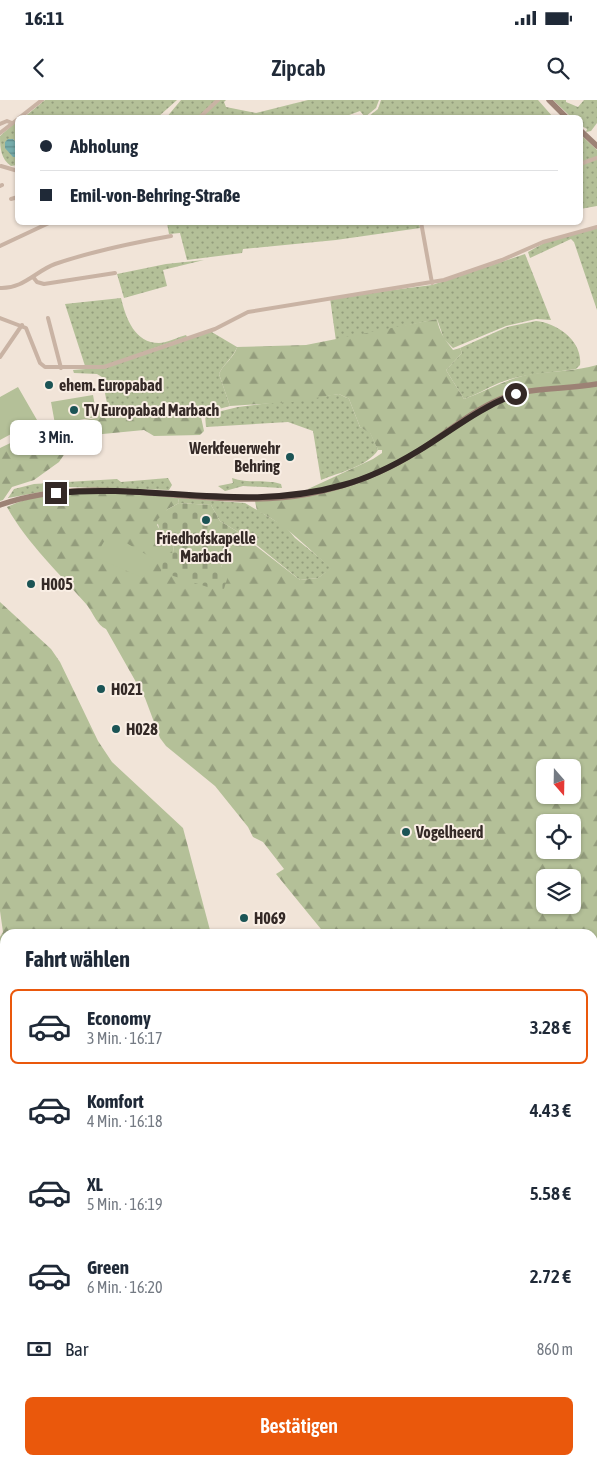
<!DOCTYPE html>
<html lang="de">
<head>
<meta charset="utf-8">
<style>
  :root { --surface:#fff; --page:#f6f6f7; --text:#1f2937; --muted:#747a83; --line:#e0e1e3; --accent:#ea580c }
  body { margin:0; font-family:"Asap Condensed",sans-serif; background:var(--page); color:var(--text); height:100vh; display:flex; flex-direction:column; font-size:19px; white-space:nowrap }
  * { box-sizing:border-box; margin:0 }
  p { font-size:16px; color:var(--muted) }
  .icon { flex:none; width:28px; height:28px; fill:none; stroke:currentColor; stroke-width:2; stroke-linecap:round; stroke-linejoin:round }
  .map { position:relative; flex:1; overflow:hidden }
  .drawer { position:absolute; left:0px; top:829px; width:598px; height:536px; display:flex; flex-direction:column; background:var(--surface); border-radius:15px 15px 0 0; box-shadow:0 1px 4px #0004 }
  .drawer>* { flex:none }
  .hud { position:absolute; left:15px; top:15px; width:568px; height:110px; border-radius:8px; box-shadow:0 1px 4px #0004; display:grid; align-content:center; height:110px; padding:0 25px; background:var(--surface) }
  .needle { width:32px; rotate:160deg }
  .controls { position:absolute; left:536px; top:659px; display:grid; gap:10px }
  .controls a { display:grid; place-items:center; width:45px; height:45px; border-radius:8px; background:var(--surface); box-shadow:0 1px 4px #0004; font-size:25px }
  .end { position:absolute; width:22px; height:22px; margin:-11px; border:6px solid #342926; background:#fff; box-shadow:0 0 0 2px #fff }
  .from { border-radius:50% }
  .bubble { position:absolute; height:35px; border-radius:8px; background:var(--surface); box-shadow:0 1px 4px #0004; font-size:16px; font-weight:600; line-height:35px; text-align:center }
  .hud b { display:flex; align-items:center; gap:18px; height:48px; font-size:19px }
  .hud b+b { border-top:1px solid var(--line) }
  .hud i { width:12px; height:12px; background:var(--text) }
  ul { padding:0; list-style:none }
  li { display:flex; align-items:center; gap:15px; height:75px; margin:0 10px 8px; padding:0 15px; border:2px solid transparent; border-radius:8px }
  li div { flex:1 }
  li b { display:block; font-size:19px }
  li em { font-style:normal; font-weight:600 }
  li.active { border-color:var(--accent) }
  li>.icon { width:45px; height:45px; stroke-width:1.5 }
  h2 { padding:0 25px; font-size:22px; line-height:60px }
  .pay { display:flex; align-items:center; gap:12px; height:55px; padding:0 25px; font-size:19px }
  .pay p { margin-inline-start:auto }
  .button { display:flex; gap:10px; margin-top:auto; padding:10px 25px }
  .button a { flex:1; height:58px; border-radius:8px; background:var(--accent); color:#fff; font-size:20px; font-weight:600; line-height:58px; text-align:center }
  .status { display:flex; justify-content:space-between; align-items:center; height:35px; padding:0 25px; background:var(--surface); direction:ltr }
  .status svg { height:14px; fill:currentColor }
  header { display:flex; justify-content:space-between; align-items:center; height:65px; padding:0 25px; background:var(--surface); font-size:22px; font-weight:600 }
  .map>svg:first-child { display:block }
  .grass { fill:url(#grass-dots) }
  .forest { fill:url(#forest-firs); fill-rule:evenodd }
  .cemetery { fill:url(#cemetery-stones) }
  .park { fill:#b4c098 }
  .water { fill:url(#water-rules) }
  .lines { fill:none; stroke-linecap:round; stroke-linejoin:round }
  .street { stroke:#c9b3a4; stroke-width:4 }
  .secondary { stroke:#9c8275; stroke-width:5.5 }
  .route { stroke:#342926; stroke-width:6 }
  .poi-dot { fill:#1b5455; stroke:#f9eee4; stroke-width:2 }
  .labels { text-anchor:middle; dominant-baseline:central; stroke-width:4; stroke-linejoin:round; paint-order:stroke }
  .poi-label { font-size:16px; font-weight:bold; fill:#342926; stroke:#f9eee4; text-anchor:start }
</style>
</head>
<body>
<div class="status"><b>16:11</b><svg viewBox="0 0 49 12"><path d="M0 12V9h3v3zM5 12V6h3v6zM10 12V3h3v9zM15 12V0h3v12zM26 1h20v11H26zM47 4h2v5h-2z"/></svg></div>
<header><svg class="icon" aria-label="back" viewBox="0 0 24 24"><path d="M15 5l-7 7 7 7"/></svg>Zipcab<svg class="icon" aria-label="search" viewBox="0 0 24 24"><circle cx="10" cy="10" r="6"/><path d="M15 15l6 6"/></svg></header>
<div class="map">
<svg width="597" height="1364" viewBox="0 0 597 1364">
  <defs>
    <pattern id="grass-dots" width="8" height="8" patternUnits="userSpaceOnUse" patternTransform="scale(1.25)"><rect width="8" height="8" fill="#b4c098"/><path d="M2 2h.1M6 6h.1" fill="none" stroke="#939c7c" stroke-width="1.8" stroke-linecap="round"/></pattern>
    <pattern id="forest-firs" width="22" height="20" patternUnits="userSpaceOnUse" patternTransform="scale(1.25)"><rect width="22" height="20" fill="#b4c098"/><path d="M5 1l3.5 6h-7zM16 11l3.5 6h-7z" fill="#939c7c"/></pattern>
    <pattern id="cemetery-stones" width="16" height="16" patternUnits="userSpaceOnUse" patternTransform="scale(1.25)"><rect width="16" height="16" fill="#b4c098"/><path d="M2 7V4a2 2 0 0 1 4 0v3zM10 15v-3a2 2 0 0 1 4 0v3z" fill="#939c7c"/></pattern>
    <pattern id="water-rules" width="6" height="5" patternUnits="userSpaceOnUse" patternTransform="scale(1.25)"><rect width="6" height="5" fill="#77aead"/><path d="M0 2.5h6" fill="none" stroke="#628e8d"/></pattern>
  </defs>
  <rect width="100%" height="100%" fill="#f1e4d8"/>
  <path class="grass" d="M45,0H177L158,17L23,18Z
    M181,0H226L224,2L226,7L256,13L308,0H379L376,8L365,17L360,11L341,18H166Z
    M381,0H538L553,17H368L378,9Z
    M553,0H566V2L578,7L584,0H597V23L591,31L586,32L587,29L580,25V18L571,17Z
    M17,21V43L13,39L5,42L15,57H17V65L11,66C1,59 0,49 0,36Z
    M580,34L597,50V57L582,62Z
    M597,59V106L580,109V65Z
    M419,122L420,128L336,140L243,149L242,153L187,160L180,133L169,134L167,123Z
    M597,128V210L574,142L571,139L530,158L528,152L544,143Z
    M525,154L551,220L536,219L506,226L453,248L444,239L437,219L336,241L330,198L432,185Z
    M204,160L163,170L167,186L124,198L117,174L166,164Z
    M121,198C126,219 135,243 159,243C167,243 178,237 186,235L187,237L145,251L210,231L237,247C234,257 223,264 219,274L230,306L204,313L201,317C182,310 119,328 110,311C105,301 105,288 102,277L97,274L74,273L73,270L86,269L65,204Z
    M536,221C557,223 583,241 580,265L576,269C551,273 523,273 499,283C487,288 476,295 464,299L446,270L462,253L460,248L507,227Z
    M339,294L349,299L360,327L370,332L378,350C368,366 338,373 321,380L313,331L288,322L206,327L205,315L238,307Z
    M168,378L172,385L169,390L68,387L8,398L14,389L34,384L117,379L121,382Z
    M232,378C248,384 265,379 281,384L282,388L243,386L225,391L218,386L233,383Z
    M178,398L245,403L286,427L295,438L332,468L318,478L300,480L248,438L220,421L211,405L179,403Z"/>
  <path class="forest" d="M437,219C439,232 446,241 453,250L460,248L462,253L446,270L464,299C487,291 507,278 532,274C554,271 576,271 597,265V1364H210L201,1360H592V834H325L276,774L284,769L263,742L253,737L248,727L215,686L166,646L160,638L145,598L106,529C97,525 93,513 87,505C60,474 26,442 7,407C60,383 123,393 178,398L179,403L168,409L157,425L164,437L174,444L173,453L221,467L238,432L300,480L318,478L331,468C308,449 284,422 257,411L255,401L311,394L308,389L373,359L382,353V350H378L370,333L360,327L349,299L339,294L292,302L230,306L219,274C223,264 234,258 237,247L306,245ZM545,668H572V695H545ZM545,722H572V750H545ZM545,778H572V805H545Z
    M107,302L110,313L117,318L195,315L201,317L204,331L200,335L154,336L144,330L82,336L72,343L59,362L34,380L12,387L3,400L0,401V348L46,326L97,318L101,303Z
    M0,502L51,549L60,562L98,641L112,662L183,728L211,834H5V1242L0,1241V837L3,832L0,811Z"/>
  <path class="cemetery" d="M179,403L211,405L220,421L238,432L221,467L228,476L223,492L161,472L164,453H173L174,444L160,432L157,420L168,409Z"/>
  <path class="park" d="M18,287L37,320L0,340V297Z
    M93,295L97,317L55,324L51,302Z
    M109,433L154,459L143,478L95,457Z"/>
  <path class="water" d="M8,39H13L17,43V57H13L5,48V42Z"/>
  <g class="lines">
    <path class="street" d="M19,18L42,0
      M199,18L218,0
      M0,24L7,21L12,23
      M0,33L18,19
      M580,64L597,58
      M1,66L18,71
      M0,86L2,85
      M11,99L18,97
      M421,122L432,183
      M0,146L51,122
      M33,177L37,182L44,184L115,173
      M0,188C23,189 36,171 55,164C93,151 132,143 171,136
      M0,218L26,228L40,263L45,267H104L215,229L248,212L444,180L502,160L543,142L597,127
      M48,218L61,268
      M0,257L22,225
      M0,1260L5,1263
      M0,1279L5,1276
      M0,1321L5,1315
      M0,1344L5,1347
      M30,1360L35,1364
      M132,1360L134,1364
      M196,1360L205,1364
      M2,1364L12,1360
      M37,1364L48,1360"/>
    <path class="secondary" d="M549,0L567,18
      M580,30L597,46
      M0,405C100,369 207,413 308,394C347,387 387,371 420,350C446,333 472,311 500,299C531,286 565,290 597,284"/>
  </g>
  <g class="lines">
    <path class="route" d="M56,393C154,383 245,413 343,385C369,378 395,365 418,351C451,331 480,307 516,294"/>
  </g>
  <g class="poi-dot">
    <circle cx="49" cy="285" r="5"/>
    <circle cx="74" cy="310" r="5"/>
    <circle cx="290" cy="357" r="5"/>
    <circle cx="206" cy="420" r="5"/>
    <circle cx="31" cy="484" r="5"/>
    <circle cx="101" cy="589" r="5"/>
    <circle cx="116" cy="629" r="5"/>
    <circle cx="406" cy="732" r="5"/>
    <circle cx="244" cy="818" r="5"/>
  </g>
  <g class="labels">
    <g class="poi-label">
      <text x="59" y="285">ehem. Europabad</text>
      <text x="84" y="310">TV Europabad Marbach</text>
      <text x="280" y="348" text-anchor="end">Werkfeuerwehr<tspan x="280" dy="18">Behring</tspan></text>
      <text x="206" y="438" text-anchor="middle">Friedhofskapelle<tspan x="206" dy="18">Marbach</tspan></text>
      <text x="41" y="484">H005</text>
      <text x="111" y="589">H021</text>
      <text x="126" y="629">H028</text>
      <text x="416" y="732">Vogelheerd</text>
      <text x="254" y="818">H069</text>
    </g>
  </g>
</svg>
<div class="controls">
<a><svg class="needle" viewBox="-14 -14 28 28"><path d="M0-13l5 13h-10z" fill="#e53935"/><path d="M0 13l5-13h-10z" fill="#747a83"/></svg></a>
<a><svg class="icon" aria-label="locate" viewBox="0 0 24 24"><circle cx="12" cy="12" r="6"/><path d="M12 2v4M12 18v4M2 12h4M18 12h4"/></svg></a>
<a><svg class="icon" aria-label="layers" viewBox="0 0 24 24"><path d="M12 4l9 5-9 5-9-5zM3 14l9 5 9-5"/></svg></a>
</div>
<i class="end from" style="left:516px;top:294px"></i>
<i class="end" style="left:56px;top:393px"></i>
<div class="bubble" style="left:10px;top:320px;width:92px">3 Min.</div>
<div class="hud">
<b><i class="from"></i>Abholung</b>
<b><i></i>Emil-von-Behring-Straße</b>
</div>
<section class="drawer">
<h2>Fahrt wählen</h2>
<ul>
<li class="active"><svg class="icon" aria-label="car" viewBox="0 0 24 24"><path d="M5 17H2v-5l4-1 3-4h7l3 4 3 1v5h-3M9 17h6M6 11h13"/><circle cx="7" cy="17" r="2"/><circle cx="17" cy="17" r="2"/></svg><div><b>Economy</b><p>3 Min. · 16:17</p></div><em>3.28 €</em></li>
<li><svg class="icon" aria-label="car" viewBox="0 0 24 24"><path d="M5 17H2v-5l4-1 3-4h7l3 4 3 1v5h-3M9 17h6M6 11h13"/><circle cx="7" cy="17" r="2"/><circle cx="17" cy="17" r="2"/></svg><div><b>Komfort</b><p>4 Min. · 16:18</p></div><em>4.43 €</em></li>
<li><svg class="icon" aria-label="car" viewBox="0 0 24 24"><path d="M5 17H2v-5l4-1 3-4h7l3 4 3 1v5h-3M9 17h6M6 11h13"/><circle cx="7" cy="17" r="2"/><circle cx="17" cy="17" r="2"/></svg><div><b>XL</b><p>5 Min. · 16:19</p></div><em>5.58 €</em></li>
<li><svg class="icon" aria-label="car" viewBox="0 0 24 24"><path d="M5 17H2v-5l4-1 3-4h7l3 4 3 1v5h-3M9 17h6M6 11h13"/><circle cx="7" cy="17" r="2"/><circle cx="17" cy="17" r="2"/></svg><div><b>Green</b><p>6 Min. · 16:20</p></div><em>2.72 €</em></li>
</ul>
<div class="pay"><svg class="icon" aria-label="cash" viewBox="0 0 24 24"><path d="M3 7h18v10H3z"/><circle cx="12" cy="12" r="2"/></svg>Bar<p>860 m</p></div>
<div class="button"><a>Bestätigen</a></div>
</section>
</div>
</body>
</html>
